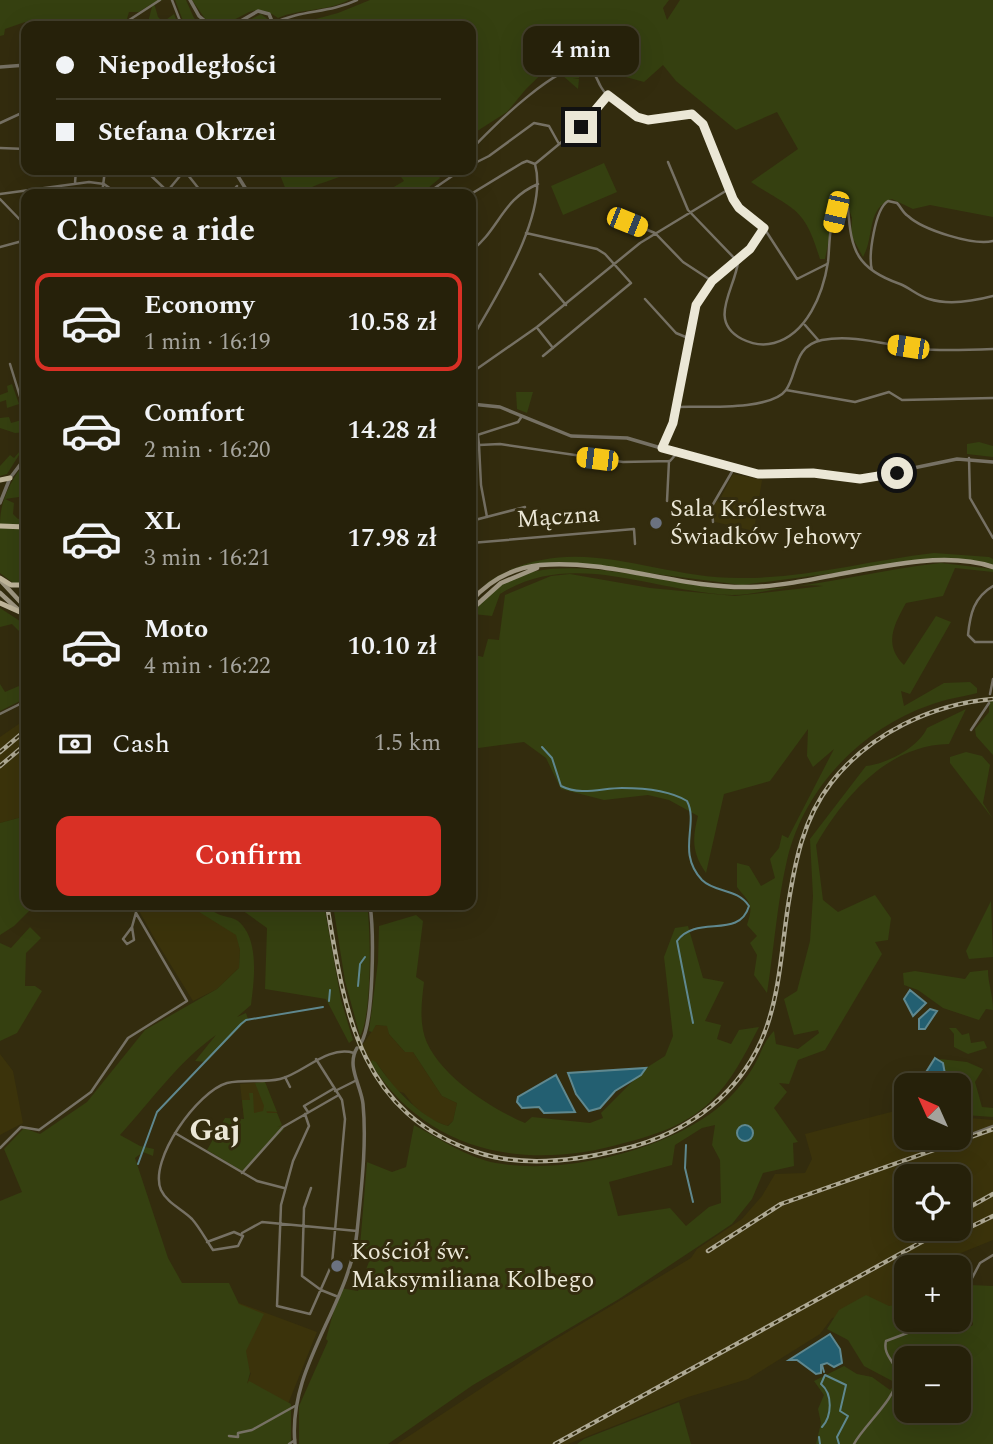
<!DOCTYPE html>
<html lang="en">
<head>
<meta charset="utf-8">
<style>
  :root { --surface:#26210a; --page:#322e18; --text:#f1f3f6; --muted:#a4a39c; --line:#423e2b; --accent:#d93025 }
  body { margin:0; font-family:Spectral,serif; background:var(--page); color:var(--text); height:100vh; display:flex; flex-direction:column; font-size:26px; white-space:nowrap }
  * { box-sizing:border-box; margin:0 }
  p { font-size:23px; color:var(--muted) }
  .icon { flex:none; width:38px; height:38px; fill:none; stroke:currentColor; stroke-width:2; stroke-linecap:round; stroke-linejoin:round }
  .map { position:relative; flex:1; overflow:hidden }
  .side { position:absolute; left:21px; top:189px; width:455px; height:721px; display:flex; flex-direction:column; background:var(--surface); border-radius:14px; box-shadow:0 7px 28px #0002,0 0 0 2px var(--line) }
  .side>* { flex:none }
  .hud { position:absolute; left:21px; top:21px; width:455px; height:154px; border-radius:14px; box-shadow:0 7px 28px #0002,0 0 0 2px var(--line); display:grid; align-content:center; height:154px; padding:0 35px; background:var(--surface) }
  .needle { width:46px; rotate:315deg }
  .tools { position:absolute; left:894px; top:1073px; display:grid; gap:14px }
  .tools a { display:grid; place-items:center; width:77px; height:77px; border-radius:14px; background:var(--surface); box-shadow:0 7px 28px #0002,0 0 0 2px var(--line); font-size:35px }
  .end { position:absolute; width:32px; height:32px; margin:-16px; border:9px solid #ebe7d6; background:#111; box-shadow:0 0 0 4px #111 }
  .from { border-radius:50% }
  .bubble { position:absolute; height:49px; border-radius:14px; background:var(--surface); box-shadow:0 7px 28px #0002,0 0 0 2px var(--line); font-size:23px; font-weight:600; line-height:49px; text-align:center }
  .car { position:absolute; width:21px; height:42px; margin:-21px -10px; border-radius:9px; box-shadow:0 0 5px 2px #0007; background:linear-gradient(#f5c518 24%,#345 0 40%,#f5c518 0 76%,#345 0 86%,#f5c518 0) }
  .hud b { display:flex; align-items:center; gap:24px; height:66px; font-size:26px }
  .hud b+b { border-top:2px solid var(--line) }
  .hud i { width:18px; height:18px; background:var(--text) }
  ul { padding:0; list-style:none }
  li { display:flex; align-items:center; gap:21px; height:98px; margin:0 14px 10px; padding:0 21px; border:4px solid transparent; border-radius:14px }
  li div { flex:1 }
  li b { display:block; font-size:26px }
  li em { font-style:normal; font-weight:600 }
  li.active { border-color:var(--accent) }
  li>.icon { width:63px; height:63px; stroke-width:1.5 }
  h2 { padding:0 35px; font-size:32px; line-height:84px }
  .pay { display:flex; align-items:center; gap:18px; height:77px; padding:0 35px; font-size:26px }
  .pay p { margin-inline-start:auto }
  .button { display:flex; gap:14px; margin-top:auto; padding:14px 35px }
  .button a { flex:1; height:80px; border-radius:14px; background:var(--accent); color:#fff; font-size:28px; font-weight:600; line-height:80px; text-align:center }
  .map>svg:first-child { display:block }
  .built { fill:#3b330b; fill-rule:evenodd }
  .green { fill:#354010; fill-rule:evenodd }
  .water { fill:#235f71; stroke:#5f888f; stroke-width:2 }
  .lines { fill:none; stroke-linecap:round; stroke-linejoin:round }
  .stream { stroke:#5f888f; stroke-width:2 }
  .minor { stroke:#767164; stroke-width:2.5 }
  .tertiary { stroke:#767164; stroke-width:3.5 }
  .secondary { stroke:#a09883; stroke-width:4.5 }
  .primary { stroke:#c0b69b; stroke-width:5 }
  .rail-casing { stroke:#aea994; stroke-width:4.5 }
  .rail { stroke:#332c0e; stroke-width:2; stroke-dasharray:5; stroke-linecap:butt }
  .route { stroke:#ebe7d6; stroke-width:9 }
  .worship-dot { fill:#6b7280; stroke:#332c0e; stroke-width:2.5 }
  .labels { text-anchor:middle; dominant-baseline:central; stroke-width:6; stroke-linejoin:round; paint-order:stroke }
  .poi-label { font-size:24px; fill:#ebe7d6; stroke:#332c0e; text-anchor:start }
  .street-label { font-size:24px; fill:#ebe7d6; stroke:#332c0e }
  .district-label { font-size:32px; font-weight:bold; fill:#ebe7d6; stroke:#332c0e }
</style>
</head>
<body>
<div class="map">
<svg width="993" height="1444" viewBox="0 0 993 1444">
  <rect width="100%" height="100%" fill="#332c0e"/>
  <path class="built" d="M733,474L762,480L754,531L715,522L713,517L714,504L721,497Z
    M26,719V820L22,817L0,823V737Z
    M140,905H188L224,925L237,935L240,950L239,968L217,989L193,1001L156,941L139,911Z
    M376,1025L388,1026L389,1034L405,1052H413L442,1096L457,1103L453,1121L447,1126L428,1118L414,1106L404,1093L397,1091L376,1062L371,1063L362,1046Z
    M0,1054L13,1071L23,1123L0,1135Z
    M265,1082L282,1126L246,1137L240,1084Z
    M895,1111L906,1130V1138H959V1117L993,1120V1240L946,1259L941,1267H906V1307L832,1318L820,1334L748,1379L688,1397L568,1444H397L551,1342L691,1258L697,1249L742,1219L762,1196L775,1174L805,1173L812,1159L805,1134ZM906,1176H959V1228H906Z
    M239,1303L317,1332L288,1404L245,1431L244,1392L251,1373L245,1370L232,1320Z"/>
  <path class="green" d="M0,0H163L154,3L158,17L163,22L174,14L179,26H147L153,3L139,12H129L125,26L26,25L25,22L5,29L4,35L0,36Z
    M175,0H186L194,18L202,26H185Z
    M192,0H349C326,12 301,8 278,18C253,0 247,17 221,25L206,20Z
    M370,0H669L663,8L667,20L680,0H993V217L930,205L913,209L892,199C866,208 875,236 863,257L851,235L852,218L847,203L843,201L836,205L825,259H820C804,206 795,211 751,182L798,149L777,112L736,130L676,81L663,65L644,82L615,74H602L589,57L567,58L564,52L526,89L507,112L471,135V26H303L301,23L338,13Z
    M261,14L270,21L271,26H238Z
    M584,68L587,72L579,73V78H573L579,79L578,89L562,75Z
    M604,163L617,192L563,215L551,186Z
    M278,170H353C336,181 316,182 300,194L286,190Z
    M396,170H438L436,172L440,178L421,194H382L404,181Z
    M12,384L19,404L7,408L6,400L0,402V395L8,392L7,386Z
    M516,392H533L527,413L517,409Z
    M9,417L11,423L25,419L26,432L15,433L0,428V418Z
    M979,442L993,446V457L967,454V444Z
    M26,444L7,474L0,476V466L10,455L14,458Z
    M26,461V496L5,499L14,503L13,514L18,519L26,517V525L0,524C0,500 11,480 26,461Z
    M0,528L26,529V583H13L0,573Z
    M934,553L989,557L993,559V565L948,558L742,585L562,562L513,568L482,586C571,524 649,580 745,578C808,578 871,560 934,553Z
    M941,563L993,569V572L955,568L943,596L906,603C894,625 883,644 904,665L936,616L951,622L910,694L901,691L904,706L944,683L970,682L977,688V693C962,697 945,699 930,705C861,729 804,788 787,860C777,903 774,949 767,993L754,975L757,955L750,943L757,936L747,925C754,903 750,904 737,887V863L749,866L761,886L775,878L770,859L779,848L782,835L788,838L834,749L813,767L807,756L808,729L770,781L724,794L706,873C692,853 692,839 698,816L669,800L648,795L604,800L561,789L546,758L524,742L471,749V654L483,657L488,639L499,640L505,595L551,576L570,574L650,588L735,596L823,586C794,582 761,595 732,595C654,592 572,548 500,594L492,616L473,614L472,611L476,607L474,612C522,528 670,591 746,590C811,589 876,570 941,563Z
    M0,608L26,625V638L12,624L0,627Z
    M26,683V698L0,711V684L5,692Z
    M989,701H993V755L976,736L975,729L989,712Z
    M966,709L949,744C888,745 844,796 816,845L823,900L838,912L875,895L891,918L888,940L875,942L882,954L825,1050L798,1060L789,1084L779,1083L787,1092L774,1108L798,1142L793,1143L794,1166L763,1173L752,1199L732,1224L619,1299L473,1385L388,1444H299V1406L328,1341L326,1339L340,1288L358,1291L373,1251L360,1246L367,1162L392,1172L406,1167L414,1125C440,1139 468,1158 496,1163C566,1176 680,1148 730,1097C740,1087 752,1071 758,1058C763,1048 765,1040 774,1031L776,1044L798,1049L819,1033L818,1030L794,1035L784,999L797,991L810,941L813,896L810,839L866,766C887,764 919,747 927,728ZM715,1125L712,1145L720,1160L721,1203L709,1207L686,1226L670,1208L618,1216L609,1182L672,1165L675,1145L702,1128Z
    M966,752L982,756L990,765L983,803L993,819L950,763V757Z
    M22,817L26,820V846L20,853L26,859V905H35L14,926L0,935V823Z
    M991,901L993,957L969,959L966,951Z
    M188,905C202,904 206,908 218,914C224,917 233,917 238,921C260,939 254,981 251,1005L237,1017L246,1013L248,1019L206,1062L195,1061L216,1035C178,1062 151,1101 120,1135L140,1146L154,1149L153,1156L143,1152L135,1158L168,1258L182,1283H229L239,1304L264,1314L246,1351L250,1373L247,1384L249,1381L291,1404V1444H0V1201L22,1192L4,1149L24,1128L40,1134L87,1102L145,1030L217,989L239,968L240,950L236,935Z
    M235,905H324L341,1000L353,1040L349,1043L326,999L265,989L267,928Z
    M333,905H367C371,929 372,1017 360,1036L345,981Z
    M416,915L423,921L416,977L424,982C422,998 420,1015 423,1030C430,1070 491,1109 525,1123L532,1117L590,1123L603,1118L601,1113L646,1068L665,1056L673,1036L664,957L675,928L688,926L703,978L724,982L705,1021L721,1025L717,1039L731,1044L739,1030L759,1027C745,1054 732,1081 710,1102C686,1125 655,1135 624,1143C528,1171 427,1154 371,1063L372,1060L376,1062C391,1085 420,1118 448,1126L453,1121L457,1103L442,1096L413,1052H405L389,1034L387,1026L376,1025L372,1032L369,1031L378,962L379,926Z
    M30,927L41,938L26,953L25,986H35L42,991L17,1033L0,1041V943L11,948Z
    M988,970C988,984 993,994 993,1010L986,1009L979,1020L943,1008L918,990L904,985L903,973L915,971L965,979L970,972Z
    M949,1028H956L962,1035L969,1033L971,1043L984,1041L987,1048L968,1054L954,1047V1034Z
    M940,1059L967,1062L983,1069L975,1082L982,1107L993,1108V1117L965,1115L959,1111V1085H947Z
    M265,1082L277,1112L266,1111L255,1083Z
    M249,1093H253L254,1113L263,1111L264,1106L267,1113H277L282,1125L277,1127L282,1126L284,1129L242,1171L207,1150L225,1118L244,1119L242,1100H250Z
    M970,1285L993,1286V1444H816L821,1423L818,1409L824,1395L814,1381L844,1366L857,1374L872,1377L890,1390L896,1383L864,1366L848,1340L827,1329L839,1310L866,1295L889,1306L906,1303V1320H947L952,1333L958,1334L973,1325L969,1293L959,1313V1291L967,1290ZM906,1358H959V1410H906Z
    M679,1402L691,1444H577L584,1439Z"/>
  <path class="water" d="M910,990L926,1003L913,1016L904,999Z
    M930,1009L937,1011L925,1029H919V1019Z
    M935,1058L943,1063L947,1085H918Z
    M646,1068L641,1075L615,1091L600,1108L589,1111L576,1094L568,1073Z
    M556,1075L575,1112L544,1113L539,1107L522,1108L517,1102L518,1097Z
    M737 1133a8 8 0 1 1 16 0a8 8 0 1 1-16 0Z
    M830,1334L840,1349L842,1363L834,1367L827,1363L821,1365V1373L816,1374L797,1360H789Z"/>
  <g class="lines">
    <path class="stream" d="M542,747L552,758L561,786C581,796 602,788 622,788C643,788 669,790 687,801C699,824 676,852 702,880C715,893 737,888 749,906C739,940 697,914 677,941L693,1023
      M358,986L360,964L365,957
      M329,1001L330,990
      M686,1145L685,1168L693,1202
      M138,1164L157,1112L241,1024L246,1020L323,1007
      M822,1365L824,1372
      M822,1427C832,1416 833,1394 821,1384L825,1375L846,1385L840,1411L848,1416L837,1437L839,1444
      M819,1437L820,1444"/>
    <path class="minor" d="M172,0L182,26
      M274,23C303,9 327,14 357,0
      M120,26L160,0
      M0,123L26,111
      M0,148L26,149
      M471,150C487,132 567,52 590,69C596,74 597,80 601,87C607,98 631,115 643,119C664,125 687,104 703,124L733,199L739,208L764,228L797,279L827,264
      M668,162L688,210L738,262C735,289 707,321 742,339C752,344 763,346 774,343C807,334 823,294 828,262C830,246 828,216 841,205L848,208C851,251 857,269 900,284C910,288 918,296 929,299C948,305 974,301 993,296
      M535,164L581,126L608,95
      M471,165L489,156L534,123L549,126L559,144
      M145,170L165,189
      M184,170L203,194
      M75,183L76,170
      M0,194L89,182L104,184L118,194
      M102,194L105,170
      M165,194L185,170
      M230,194L237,186
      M426,194L461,170
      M471,194L522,163L527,161L535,164
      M0,199L26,226
      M620,215L625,221L655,233L683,262L712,281
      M526,233L597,249L605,254L631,283L543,356
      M0,247L26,240
      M471,251C499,230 502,199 538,184
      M872,270C868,256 875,209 888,201L897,203C901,207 903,213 908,216C923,230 974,246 993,241
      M540,274L566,305
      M645,299L676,333L688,338
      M805,325L819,341
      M538,329L553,348
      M471,340C496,296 549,215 535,164
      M10,364L26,416
      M471,373L537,327L640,243L729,189
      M786,390L855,402L889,392L902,400L993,398
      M677,407C701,406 771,411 786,390C798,373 793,346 822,340C854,334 886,345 918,349C942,351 968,350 993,349
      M478,436L479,445L500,444L623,462L670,461L677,453
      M471,437L518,422L522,416
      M479,445L481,485L487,517
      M661,448L673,423L696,305L712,281L750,249L764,228
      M969,458L970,498L993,538
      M667,501L669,461
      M471,521L525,507
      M713,522L712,506L733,470
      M471,543L634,529L635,544
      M471,548L475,597
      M993,586C974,597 970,614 968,635L975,642H993
      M471,618V646
      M990,694L993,679
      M0,714L26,701
      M971,730L989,703
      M132,927L123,939L127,944L134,940L132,927L138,905
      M285,1077L290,1087
      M335,1091L357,1080
      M308,1112L304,1106L333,1089
      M305,1114L309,1126L293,1161L281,1205L277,1306L310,1314L332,1264L345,1119L342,1100L316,1059
      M175,1133L257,1181L284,1188
      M969,1135L993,1126
      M0,1148L21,1127L39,1130L91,1092L128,1038L187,1001L136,913
      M242,1173L283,1127L337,1096
      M311,1188L304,1208L302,1276L321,1290L336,1296
      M242,1233L262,1222L357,1231
      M207,1242L234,1232L243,1236L238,1246L213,1250C206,1240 200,1228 192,1219C182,1209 167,1203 161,1190C148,1160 198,1091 227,1083C244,1079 263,1083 280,1079C304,1073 327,1045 354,1053
      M959,1283L970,1282L980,1263L993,1255
      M229,1436L238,1437V1433L252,1430L295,1406
      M289,1444L295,1440
      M854,1444C864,1425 896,1399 897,1378C899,1363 882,1357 886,1341L910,1332L919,1320"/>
    <path class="tertiary" d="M190,0L199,16L211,26
      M232,26L258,11L269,14L274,26
      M0,67L26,65
      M234,170L249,194
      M471,404L500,407L571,436L627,438L746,473H813L860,479L957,459L993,462
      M0,503L10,478L26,457
      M361,1043C374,1021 374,932 370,905
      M295,1444C287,1367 350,1305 357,1232C361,1191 367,1145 363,1104C361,1085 346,1066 357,1048"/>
    <path class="secondary" d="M0,580L26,608
      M0,593L26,617
      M471,601C489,581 512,568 540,565C611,559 680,589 751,587C823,585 926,544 993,567
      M471,610L501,583L537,568"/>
    <path class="primary" d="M0,480L10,478
      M0,526L26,527
      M0,578L11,585H26
      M0,603L20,612"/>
    <defs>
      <path id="rail" d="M0,752L26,730
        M0,766L26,744
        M327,905C345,1012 358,1112 476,1152C523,1168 576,1161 623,1149C688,1134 745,1091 767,1026C780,988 782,946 788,906C795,862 803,819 831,783C869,734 932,704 993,699
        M959,1213L993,1194
        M958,1233L993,1216
        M708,1251L781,1204L993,1129
        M555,1444L947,1228"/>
    </defs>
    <use href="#rail" class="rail-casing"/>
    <use href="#rail" class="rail"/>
  </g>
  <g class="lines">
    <path class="route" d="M581,127L608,95L637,117L648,120L692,114L703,124L733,199L739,208L764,228L750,249L712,281L696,305L673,423L662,448L758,474L813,473L860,479L897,473"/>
  </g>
  <g class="worship-dot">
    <circle cx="656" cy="523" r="7"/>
    <circle cx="337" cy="1266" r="7"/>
  </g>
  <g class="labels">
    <g class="poi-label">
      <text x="670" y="509">Sala Królestwa<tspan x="670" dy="28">Świadków Jehowy</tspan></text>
      <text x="351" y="1252">Kościół św.<tspan x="351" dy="28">Maksymiliana Kolbego</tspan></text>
    </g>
    <g class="street-label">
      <text transform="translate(558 517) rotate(-4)">Mączna</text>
    </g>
    <g class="district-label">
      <text x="215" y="1130">Gaj</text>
    </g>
  </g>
</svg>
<div class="tools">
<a><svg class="needle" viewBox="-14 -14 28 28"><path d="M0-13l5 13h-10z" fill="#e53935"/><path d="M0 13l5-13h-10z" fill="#a4a39c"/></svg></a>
<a><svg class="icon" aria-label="locate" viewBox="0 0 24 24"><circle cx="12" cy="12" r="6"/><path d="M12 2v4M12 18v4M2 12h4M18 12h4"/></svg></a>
<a>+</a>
<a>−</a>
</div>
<i class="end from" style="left:897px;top:473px"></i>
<i class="end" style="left:581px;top:127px"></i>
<div class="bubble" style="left:523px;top:26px;width:116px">4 min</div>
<i class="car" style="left:836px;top:212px;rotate:193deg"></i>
<i class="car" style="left:627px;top:222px;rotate:112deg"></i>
<i class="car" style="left:908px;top:347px;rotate:279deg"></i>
<i class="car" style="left:597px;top:459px;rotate:277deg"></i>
<div class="hud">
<b><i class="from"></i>Niepodległości</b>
<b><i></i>Stefana Okrzei</b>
</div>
<section class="side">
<h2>Choose a ride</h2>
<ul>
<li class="active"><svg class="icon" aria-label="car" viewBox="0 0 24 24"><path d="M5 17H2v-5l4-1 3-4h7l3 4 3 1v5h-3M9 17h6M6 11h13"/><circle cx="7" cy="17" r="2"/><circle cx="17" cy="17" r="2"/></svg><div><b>Economy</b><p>1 min · 16:19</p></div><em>10.58 zł</em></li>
<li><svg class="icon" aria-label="car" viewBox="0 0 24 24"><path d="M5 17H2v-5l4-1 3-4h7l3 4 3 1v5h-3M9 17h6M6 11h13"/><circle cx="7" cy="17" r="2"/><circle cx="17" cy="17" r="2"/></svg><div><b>Comfort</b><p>2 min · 16:20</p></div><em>14.28 zł</em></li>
<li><svg class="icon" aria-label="car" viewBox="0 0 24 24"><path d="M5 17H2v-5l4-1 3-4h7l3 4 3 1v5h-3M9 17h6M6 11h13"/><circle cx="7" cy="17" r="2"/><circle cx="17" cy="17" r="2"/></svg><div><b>XL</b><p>3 min · 16:21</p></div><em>17.98 zł</em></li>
<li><svg class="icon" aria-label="car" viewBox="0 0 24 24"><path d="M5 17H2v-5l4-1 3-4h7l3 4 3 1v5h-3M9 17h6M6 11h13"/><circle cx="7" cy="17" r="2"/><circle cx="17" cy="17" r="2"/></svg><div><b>Moto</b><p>4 min · 16:22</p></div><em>10.10 zł</em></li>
</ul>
<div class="pay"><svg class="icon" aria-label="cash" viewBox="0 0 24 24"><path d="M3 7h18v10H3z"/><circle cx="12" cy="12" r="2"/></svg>Cash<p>1.5 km</p></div>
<div class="button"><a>Confirm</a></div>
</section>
</div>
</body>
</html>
